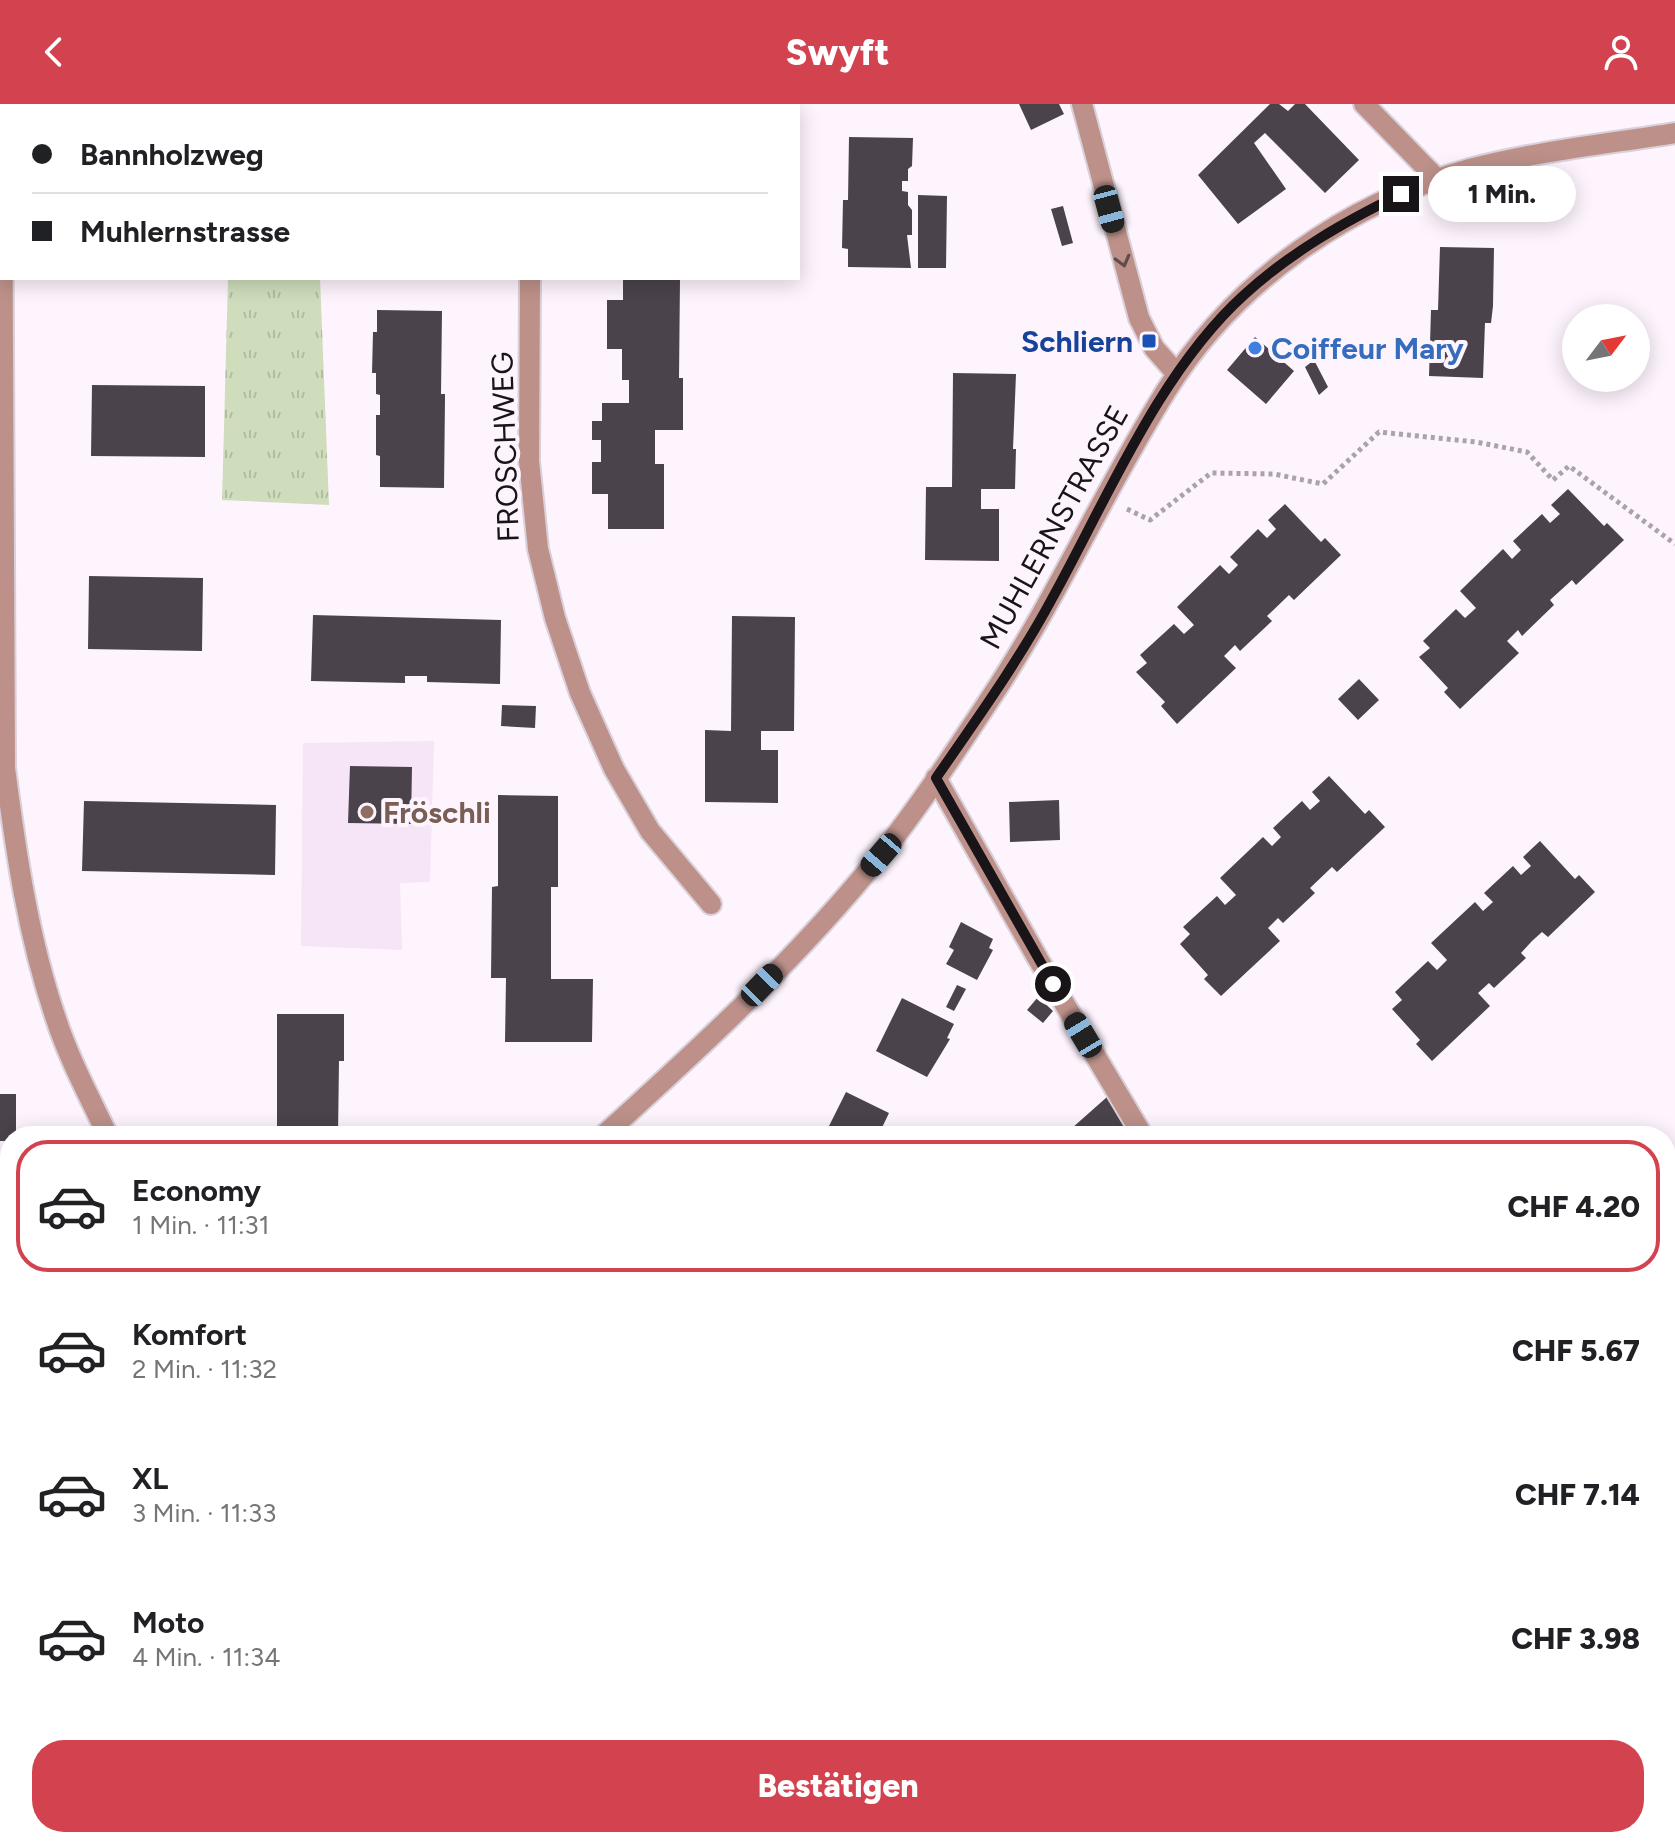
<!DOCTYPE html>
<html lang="de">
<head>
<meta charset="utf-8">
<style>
  :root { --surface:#fff; --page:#f6f6f6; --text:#202124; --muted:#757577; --line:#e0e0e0; --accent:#d3434f }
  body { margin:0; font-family:Figtree,sans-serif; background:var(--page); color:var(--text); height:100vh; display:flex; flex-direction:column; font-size:30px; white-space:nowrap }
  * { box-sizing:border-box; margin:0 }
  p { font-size:26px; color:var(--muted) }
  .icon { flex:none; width:44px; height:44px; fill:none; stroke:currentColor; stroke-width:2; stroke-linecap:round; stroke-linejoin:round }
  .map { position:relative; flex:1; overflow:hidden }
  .drawer { position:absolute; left:0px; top:1022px; width:1676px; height:722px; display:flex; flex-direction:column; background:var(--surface); border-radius:32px 32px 0 0; box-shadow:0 4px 20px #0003 }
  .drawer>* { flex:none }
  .hud { position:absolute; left:0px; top:0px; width:800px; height:176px; box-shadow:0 4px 20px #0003; display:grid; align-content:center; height:176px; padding:0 32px; background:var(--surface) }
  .needle { width:52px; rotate:58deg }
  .buttons { position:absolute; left:1562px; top:200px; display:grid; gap:16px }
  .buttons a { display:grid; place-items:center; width:88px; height:88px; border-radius:50%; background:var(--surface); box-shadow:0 4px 20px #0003; font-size:40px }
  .end { position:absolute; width:36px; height:36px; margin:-18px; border:10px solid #181418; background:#fff; box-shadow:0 0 0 4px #fff }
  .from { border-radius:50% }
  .bubble { position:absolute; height:56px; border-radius:28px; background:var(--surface); box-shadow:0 4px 20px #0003; font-size:26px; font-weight:800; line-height:56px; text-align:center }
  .car { position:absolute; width:24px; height:48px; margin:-24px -12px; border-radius:10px; box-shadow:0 0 6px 2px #0007; background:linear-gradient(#222 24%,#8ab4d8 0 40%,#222 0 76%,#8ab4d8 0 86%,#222 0) }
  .hud b { display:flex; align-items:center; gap:28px; height:76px; font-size:30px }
  .hud b+b { border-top:2px solid var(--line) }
  .hud i { width:20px; height:20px; background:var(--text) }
  ul { padding:14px 0 0; list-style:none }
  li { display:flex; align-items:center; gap:24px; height:132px; margin:0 16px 12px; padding:0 16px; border:4px solid transparent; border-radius:32px }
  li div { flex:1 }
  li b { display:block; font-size:30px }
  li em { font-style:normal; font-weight:800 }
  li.selected { border-color:var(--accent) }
  li>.icon { width:72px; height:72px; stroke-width:1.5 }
  .cta { display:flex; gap:16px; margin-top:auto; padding:16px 32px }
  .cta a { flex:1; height:92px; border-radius:32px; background:var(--accent); color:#fff; font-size:32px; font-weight:800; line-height:92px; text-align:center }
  header { display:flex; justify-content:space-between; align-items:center; height:104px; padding:0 32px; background:var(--accent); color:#fff; font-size:36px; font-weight:800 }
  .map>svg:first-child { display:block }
  .built { fill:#f5e5f6 }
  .park { fill:url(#park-tufts) }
  .building { fill:#4b434b }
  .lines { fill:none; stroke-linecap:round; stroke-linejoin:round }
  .minor-casing { stroke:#d9d0d9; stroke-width:24 }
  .path { stroke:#aba3ab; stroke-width:5; stroke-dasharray:4 4; stroke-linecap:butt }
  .minor { stroke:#bd918a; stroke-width:20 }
  .oneway { stroke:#624c4b }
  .route { stroke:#181418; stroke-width:10 }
  .transit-dot { fill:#1a4fb4; stroke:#fef4fe; stroke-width:3 }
  .shop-dot { fill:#3f7fe0; stroke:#fef4fe; stroke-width:3 }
  .education-dot { fill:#8d6e63; stroke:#fef4fe; stroke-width:3 }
  .labels { text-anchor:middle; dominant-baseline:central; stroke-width:8; stroke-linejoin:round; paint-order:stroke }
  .transit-label { font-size:30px; font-weight:bold; fill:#164399; stroke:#fef4fe; text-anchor:end }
  .shop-label { font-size:30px; font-weight:bold; fill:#366cbe; stroke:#fef4fe; text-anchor:start }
  .street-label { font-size:30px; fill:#181418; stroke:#fef4fe }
  .education-label { font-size:30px; font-weight:bold; fill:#785e54; stroke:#fef4fe; text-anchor:start }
</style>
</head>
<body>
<header><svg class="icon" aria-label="back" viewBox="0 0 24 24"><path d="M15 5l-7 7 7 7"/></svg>Swyft<svg class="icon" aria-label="person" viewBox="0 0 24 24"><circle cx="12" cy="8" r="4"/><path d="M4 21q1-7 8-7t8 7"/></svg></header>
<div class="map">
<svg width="1675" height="1743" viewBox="0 0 1675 1743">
  <defs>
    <pattern id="park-tufts" width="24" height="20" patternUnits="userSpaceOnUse" patternTransform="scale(2)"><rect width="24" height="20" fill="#cfddbc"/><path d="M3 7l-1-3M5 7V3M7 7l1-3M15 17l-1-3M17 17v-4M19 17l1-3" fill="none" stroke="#b1bda1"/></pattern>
  </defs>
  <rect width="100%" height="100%" fill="#fef4fe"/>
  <path class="built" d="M434,637L430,778L400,779L402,846L301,842L303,639Z"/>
  <path class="park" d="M228,174H320L329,401L222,396Z"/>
  <path class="building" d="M1019,0H1059L1064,10L1031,26Z
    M1270,0H1279L1288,7L1295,0H1305L1359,56L1325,89L1265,29L1254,39L1286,85L1238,120L1198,71Z
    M849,33L913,34L912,62L908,65V77H902V87L908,88V101L912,106V131H907L911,164L848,163V145L842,144L843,96H848Z
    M918,91L947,92L946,164H918Z
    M1063,102L1073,139L1062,142L1051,105Z
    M1440,143L1494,144L1493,202L1491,219H1485L1483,274L1429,272L1431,206H1438Z
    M623,174H680L679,274H683V326H655V360H664V425H608V390H592V358H601V336H592V317H602V299H629V276H622V245H607V196H623Z
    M377,206L442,207L441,290H445V295L444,384L380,383V352L376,351V311H380V291L376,290V269H372L373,228H377Z
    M1255,233L1294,267L1266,300L1227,266Z
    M1314,256L1328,283L1319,291L1305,263Z
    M953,269L1016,270L1013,345H1016L1015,385H981V405H999V457L925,456L926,383H952Z
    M92,281L205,282V353L91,352Z
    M1568,385L1604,422L1607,419L1624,436L1576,481L1572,476L1550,496L1554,501L1522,532L1518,526L1507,537L1519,549L1460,605L1444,588L1448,584L1419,553L1430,544L1423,537L1456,505L1465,514L1476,504L1460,487L1503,445L1512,455L1521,446L1513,437L1542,410L1550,419L1560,410L1551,401Z
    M1285,400L1321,438L1325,434L1341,451L1294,496L1289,491L1267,512L1272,517L1240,547L1235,541L1224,552L1236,564L1177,620L1161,602L1165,598L1136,568L1147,559L1140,551L1174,520L1184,530L1194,521L1177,503L1220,461L1229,470L1238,461L1230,453L1258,425L1267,434L1276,425L1268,416Z
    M89,472L203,474L202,547L88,545Z
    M313,511L501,516L500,580L427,578V572H405V579L311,577Z
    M732,512L795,513L794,627H761V646H778V699L705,698V626L731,627Z
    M1359,575L1379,596L1358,616L1338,595Z
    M502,601L536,602L535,624L501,622Z
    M350,662L412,663L411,720L348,719Z
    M1329,672L1365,710L1369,706L1385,723L1337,768L1332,763L1310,784L1315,789L1283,819L1278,814L1268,824L1280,837L1221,892L1204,875L1208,871L1180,840L1190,830L1183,823L1217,792L1225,801L1236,791L1220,774L1263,733L1272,742L1281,733L1273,724L1302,697L1310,706L1320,697L1312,688Z
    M498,691L558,692V783H551V875H593L592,938H505L506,874H491L492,783L498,782Z
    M1059,696L1060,736L1010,738L1009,698Z
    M84,697L276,701L275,771L82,767Z
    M1540,737L1575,775L1579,771L1595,788L1548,833L1542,828L1532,837L1521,849L1526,854L1494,884L1489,879L1478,889L1490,902L1432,957L1416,940L1420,936L1392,905L1402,896L1395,888L1428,857L1437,866L1447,856L1431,839L1475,798L1483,807L1493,798L1484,789L1513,762L1521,771L1531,762L1523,753Z
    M961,818L993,835L989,844L993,846L977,876L946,860L954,846L949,843Z
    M957,881L966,885L954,907L946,903Z
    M1038,893L1053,907L1043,919L1027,906Z
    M902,894L954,920L947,934L950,935L927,973L876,947Z
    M277,910H344V957H339L338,1032H277Z
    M846,988L889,1009L878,1032H824Z
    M0,990H16V1032H10V1037H0Z
    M1107,993L1132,1031L1130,1032H1063Z
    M0,1112H10V1368H0Z
    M15,1734H70L68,1743H13Z
    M397,1734H467L465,1743H394Z"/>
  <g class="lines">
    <defs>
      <path id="minor" d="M530,0V2
        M1082,0L1139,214L1154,244L1177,270
        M1364,0L1438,76
        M4,2V0
        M2,32L5,664C16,749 28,833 56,915C69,955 90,994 108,1032
        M530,174L529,357L538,445L555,514L580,589L614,665L650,727L711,800
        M936,674L1038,855L1143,1032
        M603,1032C700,944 797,855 879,753C919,703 955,648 990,595C1056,496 1103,388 1166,287C1234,178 1347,99 1470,65C1537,47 1607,40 1675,29
        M0,1569L10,1561
        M509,1743L511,1734"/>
    </defs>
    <use href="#minor" class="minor-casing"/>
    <path class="path" d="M1127,405L1150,416L1211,369L1274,370L1323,380L1379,328L1476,338L1527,348L1553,376L1569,362L1675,440
      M1666,1454L1675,1462
      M1296,1743L1297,1734"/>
    <use href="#minor" class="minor"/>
  </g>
  <defs><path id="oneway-chevron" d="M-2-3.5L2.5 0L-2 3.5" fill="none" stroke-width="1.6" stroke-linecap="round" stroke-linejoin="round" transform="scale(2)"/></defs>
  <use class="oneway" href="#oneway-chevron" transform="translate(1123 157) rotate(75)"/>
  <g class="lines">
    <path class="route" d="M1053,880L936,674C977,615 1020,555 1054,491C1108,393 1160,267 1244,191C1291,148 1344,118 1401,90"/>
  </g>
  <rect class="transit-dot" x="1141" y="229" width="16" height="16" rx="4"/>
  <circle class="shop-dot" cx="1255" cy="244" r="8"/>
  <circle class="education-dot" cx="367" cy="708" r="8"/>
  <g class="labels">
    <g class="transit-label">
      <text x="1133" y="237">Schliern</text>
    </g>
    <g class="shop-label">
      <text x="1271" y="244">Coiffeur Mary</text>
    </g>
    <g class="street-label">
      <text transform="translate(505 343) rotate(-92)">FROSCHWEG</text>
      <text transform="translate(1054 423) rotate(-61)">MUHLERNSTRASSE</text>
    </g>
    <g class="education-label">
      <text x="383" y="708">Fröschli</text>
    </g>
  </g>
</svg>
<div class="buttons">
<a><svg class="needle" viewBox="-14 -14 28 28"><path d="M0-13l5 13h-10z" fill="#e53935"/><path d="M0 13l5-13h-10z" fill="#757577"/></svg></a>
</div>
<i class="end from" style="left:1053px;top:880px"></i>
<i class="end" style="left:1401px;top:90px"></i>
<div class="bubble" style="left:1428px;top:62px;width:148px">1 Min.</div>
<i class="car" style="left:1109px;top:105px;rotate:165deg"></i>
<i class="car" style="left:881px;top:751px;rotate:221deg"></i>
<i class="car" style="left:762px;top:881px;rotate:44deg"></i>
<i class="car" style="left:1083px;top:931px;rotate:329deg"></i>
<div class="hud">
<b><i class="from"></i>Bannholzweg</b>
<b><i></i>Muhlernstrasse</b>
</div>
<section class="drawer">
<ul>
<li class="selected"><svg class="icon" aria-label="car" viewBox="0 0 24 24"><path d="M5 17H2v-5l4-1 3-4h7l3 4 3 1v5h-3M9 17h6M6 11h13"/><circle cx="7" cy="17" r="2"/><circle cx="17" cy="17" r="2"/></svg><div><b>Economy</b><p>1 Min. · 11:31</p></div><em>CHF 4.20</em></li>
<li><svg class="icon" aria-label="car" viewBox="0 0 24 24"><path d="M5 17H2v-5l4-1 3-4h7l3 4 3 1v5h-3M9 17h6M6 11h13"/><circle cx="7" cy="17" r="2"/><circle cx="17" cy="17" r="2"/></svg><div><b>Komfort</b><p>2 Min. · 11:32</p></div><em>CHF 5.67</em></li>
<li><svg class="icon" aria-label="car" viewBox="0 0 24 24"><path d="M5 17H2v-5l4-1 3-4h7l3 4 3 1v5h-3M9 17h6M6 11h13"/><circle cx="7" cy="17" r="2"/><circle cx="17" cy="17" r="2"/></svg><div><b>XL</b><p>3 Min. · 11:33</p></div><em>CHF 7.14</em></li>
<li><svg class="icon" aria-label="car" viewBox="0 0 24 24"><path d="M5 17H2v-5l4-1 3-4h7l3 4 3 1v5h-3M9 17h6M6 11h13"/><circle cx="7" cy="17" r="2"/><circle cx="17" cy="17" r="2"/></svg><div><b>Moto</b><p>4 Min. · 11:34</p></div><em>CHF 3.98</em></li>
</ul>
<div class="cta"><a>Bestätigen</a></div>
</section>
</div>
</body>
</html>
